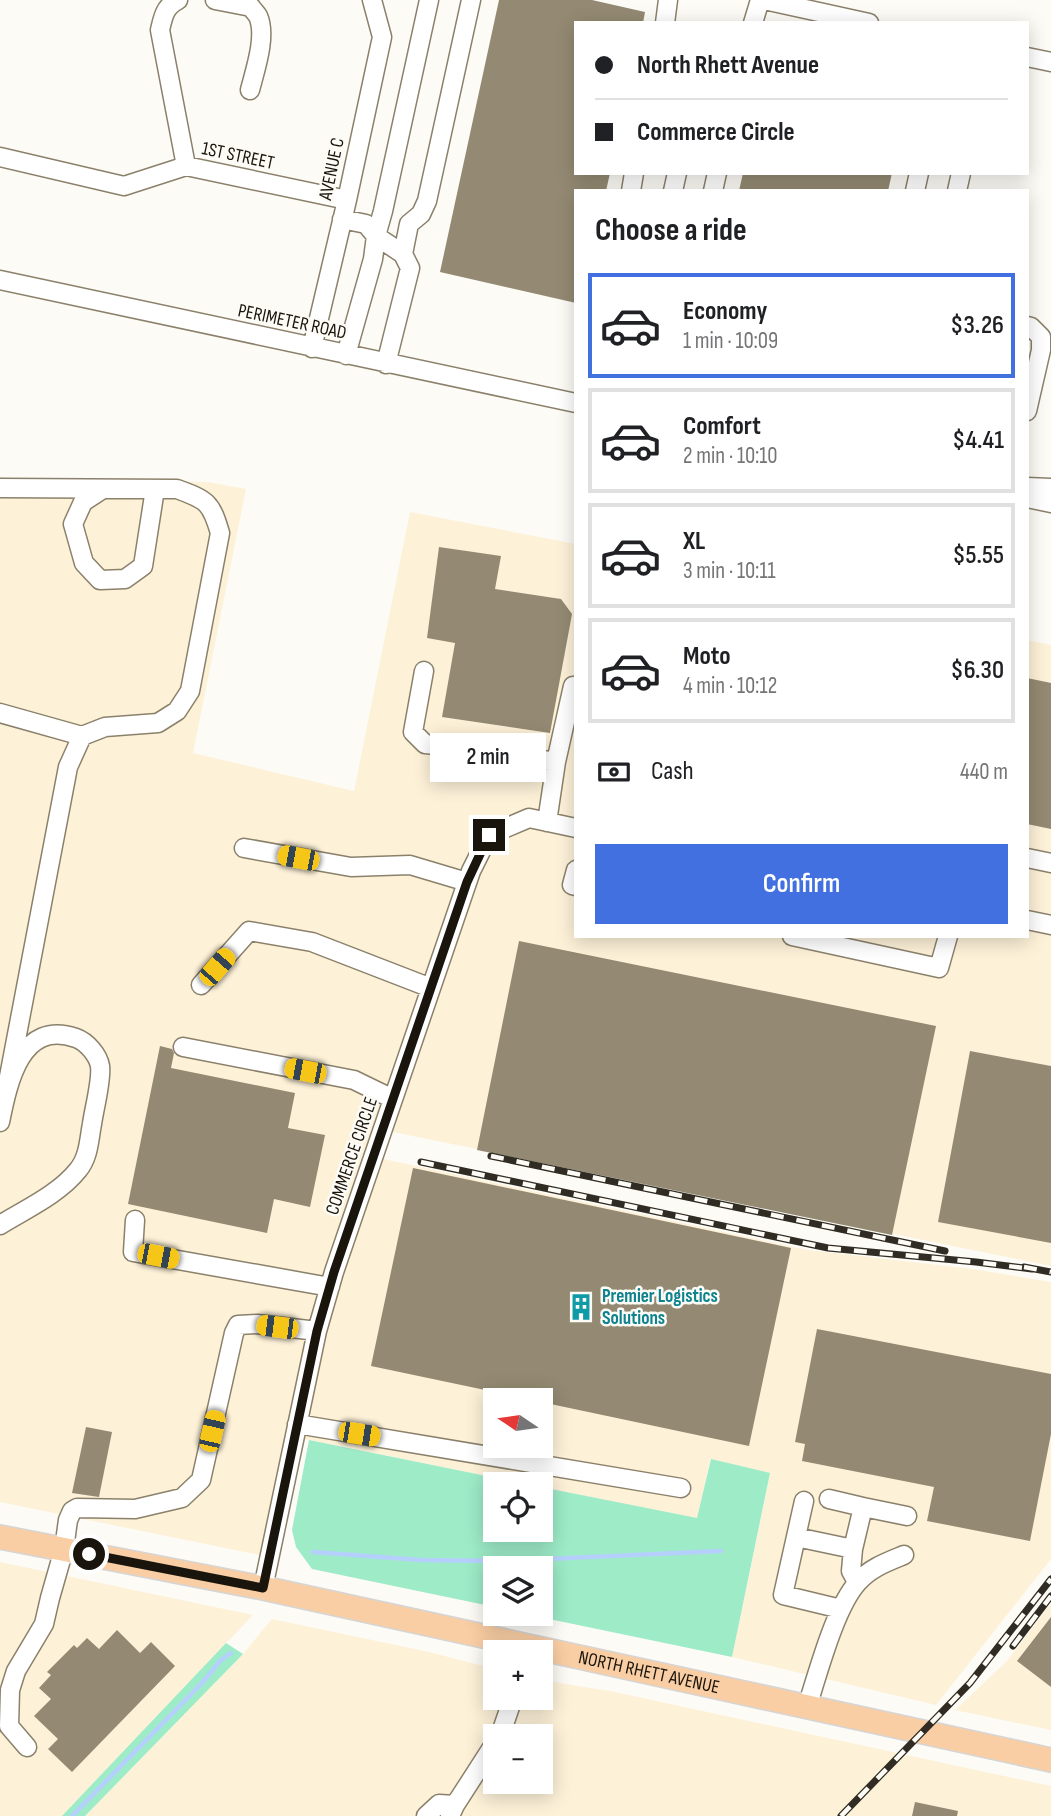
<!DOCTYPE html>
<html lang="en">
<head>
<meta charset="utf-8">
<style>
  :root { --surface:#fff; --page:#f2f2f2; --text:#202124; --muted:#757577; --line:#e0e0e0; --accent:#4370e1 }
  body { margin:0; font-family:"Sofia Sans Condensed",sans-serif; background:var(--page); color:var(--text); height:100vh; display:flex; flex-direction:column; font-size:26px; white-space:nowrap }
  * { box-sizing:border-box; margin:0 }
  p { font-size:23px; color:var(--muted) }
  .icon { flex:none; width:38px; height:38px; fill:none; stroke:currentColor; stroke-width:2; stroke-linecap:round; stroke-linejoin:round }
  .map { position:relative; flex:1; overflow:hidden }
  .panel { position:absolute; left:574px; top:189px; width:455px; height:749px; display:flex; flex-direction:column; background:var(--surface); border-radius:0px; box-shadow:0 4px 18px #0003 }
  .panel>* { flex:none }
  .hud { position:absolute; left:574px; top:21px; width:455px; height:154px; border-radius:0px; box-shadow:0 4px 18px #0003; display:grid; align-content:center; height:154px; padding:0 21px; background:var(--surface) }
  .needle { width:46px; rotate:283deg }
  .buttons { position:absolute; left:483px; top:1388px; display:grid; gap:14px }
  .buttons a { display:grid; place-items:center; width:70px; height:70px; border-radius:0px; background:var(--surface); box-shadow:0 4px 18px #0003; font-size:35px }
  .end { position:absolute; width:32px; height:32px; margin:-16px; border:9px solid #19150c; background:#fff; box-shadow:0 0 0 4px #fff }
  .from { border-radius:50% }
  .bubble { position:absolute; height:49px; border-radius:0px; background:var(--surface); box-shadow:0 4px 18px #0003; font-size:23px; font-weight:600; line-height:49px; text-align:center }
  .car { position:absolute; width:21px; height:42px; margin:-21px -10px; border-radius:9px; box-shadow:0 0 5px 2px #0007; background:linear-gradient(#f5c518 24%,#345 0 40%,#f5c518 0 76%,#345 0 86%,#f5c518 0) }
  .hud b { display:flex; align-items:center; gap:24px; height:66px; font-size:26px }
  .hud b+b { border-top:2px solid var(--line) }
  .hud i { width:18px; height:18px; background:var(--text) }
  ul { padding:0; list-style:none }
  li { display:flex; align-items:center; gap:21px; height:105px; margin:0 14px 10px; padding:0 7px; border:4px solid var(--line); border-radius:0px }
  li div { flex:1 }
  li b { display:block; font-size:26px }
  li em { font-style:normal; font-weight:600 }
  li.on { border-color:var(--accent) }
  li>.icon { width:63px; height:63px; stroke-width:1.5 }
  h2 { padding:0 21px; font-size:32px; line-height:84px }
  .pay { display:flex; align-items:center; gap:18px; height:77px; padding:0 21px; font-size:26px }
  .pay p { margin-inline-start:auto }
  .button { display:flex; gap:14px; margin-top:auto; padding:14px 21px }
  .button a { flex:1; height:80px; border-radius:0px; background:var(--accent); color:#fff; font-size:28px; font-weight:600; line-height:80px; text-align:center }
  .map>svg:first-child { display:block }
  .built { fill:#fdf1d8; fill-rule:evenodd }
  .green { fill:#9debc7 }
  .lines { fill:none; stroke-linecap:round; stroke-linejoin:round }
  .stream { stroke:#b6d0fe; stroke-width:4.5 }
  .building { fill:#948a73 }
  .minor-casing { stroke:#8b816b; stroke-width:21 }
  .major-casing { stroke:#d6d5d3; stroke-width:26 }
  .minor { stroke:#fff; stroke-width:18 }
  .major { stroke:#facea4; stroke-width:23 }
  .rail-casing { stroke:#302c23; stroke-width:7 }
  .rail { stroke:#fdfbf6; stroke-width:4.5; stroke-dasharray:13; stroke-linecap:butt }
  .route { stroke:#19150c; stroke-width:9 }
  .labels { text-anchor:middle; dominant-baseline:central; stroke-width:5; stroke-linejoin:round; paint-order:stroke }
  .street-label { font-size:19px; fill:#19150c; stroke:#fdfbf6 }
  .culture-label { font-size:19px; font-weight:bold; fill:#0d838f; stroke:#fdfbf6; text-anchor:start }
</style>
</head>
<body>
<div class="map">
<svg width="1051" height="1816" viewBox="0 0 1051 1816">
  <rect width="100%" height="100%" fill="#fdfbf6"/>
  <path class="built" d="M0,479L208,482L246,489L193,753L354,791L410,512L576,544V936H1027V640L1051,645V1266L383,1130L374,1157L808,1250L973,1269L1051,1282V1559L936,1705L732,1657L770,1474L710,1459L698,1519L541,1487V1484H526L295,1437L269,1557L0,1502ZM495,1400H541V1446H495Z
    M0,1562L253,1615L62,1816H0Z
    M1051,1603V1730L955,1710L1007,1661Z
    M272,1619L429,1652L495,1669V1698H541V1679L565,1684L610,1691L1051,1786V1816H85L243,1654ZM495,1736H541V1782H495Z"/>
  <path class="green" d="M309,1440L526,1484H495V1530H541V1487L697,1518L711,1459L770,1473L732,1657L525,1614H541V1568H495V1607L312,1569L296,1547L292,1530Z
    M226,1643L243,1654L85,1816H62Z"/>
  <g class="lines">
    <path class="stream" d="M313,1552L421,1560L503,1561L721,1551
      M72,1816L202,1683L221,1660L231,1653"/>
  </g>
  <path class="building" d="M499,0H592L645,12L643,23H576V173H610L606,191H576V303L440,272Z
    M743,173H892L888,191H739Z
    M439,547L501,556L495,589L561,599L572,614L550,733L442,717L455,643L427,638Z
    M1027,678L1051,683V829L1027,824Z
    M519,941L936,1026L892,1235L477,1150Z
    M160,1046L172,1049L174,1053L171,1068L295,1093L288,1128L325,1135L310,1207L274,1199L267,1233L128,1204Z
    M970,1051L1051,1066V1243L938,1222Z
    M413,1168L791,1248L749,1446L541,1402V1400H532L371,1366Z
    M817,1329L1051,1374V1434L1030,1541L927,1521L934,1487L802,1461L805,1444L795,1442Z
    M86,1427L112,1432L99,1497L72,1493Z
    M1051,1617V1687L1017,1661Z
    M117,1630L140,1653L151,1642L175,1666L72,1772L48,1749L58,1739L34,1716L51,1699L39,1688L51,1675L47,1672L74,1645L77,1648L87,1638L99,1649Z
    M915,1802L958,1811L957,1816H912Z"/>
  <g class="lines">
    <defs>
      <path id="minor" d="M178,0C165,6 163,17 160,30L186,166
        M215,0L251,7C253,10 256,13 258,16C267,36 255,70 250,90
        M764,0L869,23
        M665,23L668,0
        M753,23L760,0
        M1027,57L1051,62
        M0,157L124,186L186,166L347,200
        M631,191L634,173
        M673,191L677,173
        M713,191L717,173
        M915,191L919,173
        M957,191L961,173
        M342,219L366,224L376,236L373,259L346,355
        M403,254L409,224L421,214L427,201L471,0
        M0,280L576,403
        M1027,326L1031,327L1041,337V350L1027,411
        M312,348L347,200L382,37L372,0
        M386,364L410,268L403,254L376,236L383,211L429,0
        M1027,487L1051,488
        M0,488L177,489C207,500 211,502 220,533L190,691L177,711L158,723L105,727L82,736L68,767L7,1087
        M103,489L83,502L73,524L84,563L100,580L125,579L143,566L155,489
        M1027,498L1051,503
        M424,671L413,732L425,744L448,746L556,762L547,822
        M0,713L82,736
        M556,762L573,686H576
        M244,848L351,867L410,865L467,882
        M1027,858L1051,863
        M576,870L572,885L576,886
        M1027,920L1051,925
        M792,936L939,968L948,936
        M201,985L249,931L312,942L431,988
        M183,1047L354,1080L393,1099
        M0,1122C8,1082 21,1019 76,1038C87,1042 98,1055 100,1066C102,1080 94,1109 92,1124C89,1139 89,1157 78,1170C59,1194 26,1209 0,1225
        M135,1220L133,1252L330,1287
        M297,1424L681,1488
        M829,1499L863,1507
        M804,1501L783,1595L841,1609
        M796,1537L853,1549
        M857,1582L851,1571L853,1549L863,1507L907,1516
        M263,1588L317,1331L334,1272L471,871L489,835L529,818L576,828
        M807,1707C818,1673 835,1607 858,1582C870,1568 887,1562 904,1555
        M500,1736L513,1698
        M27,1747L9,1726L10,1690L16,1671L44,1624L50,1598L64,1549L68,1520L72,1511L77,1508L135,1509L182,1498L201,1480L234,1333L238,1325L257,1324L317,1331
        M426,1816L439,1804L455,1805
        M450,1816L455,1805L495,1743"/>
      <g id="major">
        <path id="s1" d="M0,1537L263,1588L1051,1760"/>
      </g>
    </defs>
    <use href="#minor" class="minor-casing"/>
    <use href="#major" class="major-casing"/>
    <use href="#minor" class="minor"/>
    <use href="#major" class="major"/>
    <defs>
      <path id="rail" d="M491,1156L945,1251
        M421,1162L828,1248L976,1262L1032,1269
        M1024,1267L1051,1272
        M1013,1646L1051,1596
        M841,1816L970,1683L1051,1579"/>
    </defs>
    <use href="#rail" class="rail-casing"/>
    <use href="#rail" class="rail"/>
  </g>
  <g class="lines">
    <path class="route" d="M89,1554L263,1588L317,1331L334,1272L467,882L489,835"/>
  </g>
  <defs>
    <symbol id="building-bare" viewBox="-9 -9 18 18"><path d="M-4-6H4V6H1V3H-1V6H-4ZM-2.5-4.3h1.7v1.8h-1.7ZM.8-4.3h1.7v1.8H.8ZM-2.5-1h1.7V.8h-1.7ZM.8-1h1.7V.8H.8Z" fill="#0f9aa8" stroke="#fdfbf6" stroke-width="2.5" paint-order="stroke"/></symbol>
  </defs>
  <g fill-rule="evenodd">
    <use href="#building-bare" x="562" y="1288" width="38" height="38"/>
  </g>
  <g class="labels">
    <g class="street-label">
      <text transform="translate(238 156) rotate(12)">1ST STREET</text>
      <text transform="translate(332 169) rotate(-78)">AVENUE C</text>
      <text transform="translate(292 322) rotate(12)">PERIMETER ROAD</text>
      <text transform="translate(352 1156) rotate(-71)">COMMERCE CIRCLE</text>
      <text stroke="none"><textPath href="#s1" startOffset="663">NORTH RHETT AVENUE</textPath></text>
    </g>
    <g class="culture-label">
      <text x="602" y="1296">Premier Logistics<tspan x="602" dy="22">Solutions</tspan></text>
    </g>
  </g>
</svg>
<div class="buttons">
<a><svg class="needle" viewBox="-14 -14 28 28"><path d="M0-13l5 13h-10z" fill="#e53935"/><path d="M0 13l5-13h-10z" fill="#757577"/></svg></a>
<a><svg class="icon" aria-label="locate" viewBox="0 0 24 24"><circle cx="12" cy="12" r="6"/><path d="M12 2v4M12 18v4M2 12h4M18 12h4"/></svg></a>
<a><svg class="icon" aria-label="layers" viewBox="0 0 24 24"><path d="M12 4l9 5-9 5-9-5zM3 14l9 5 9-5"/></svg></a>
<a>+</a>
<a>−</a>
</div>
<i class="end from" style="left:89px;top:1554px"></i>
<i class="end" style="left:489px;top:835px"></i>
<div class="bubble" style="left:430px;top:733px;width:116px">2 min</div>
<i class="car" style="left:298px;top:858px;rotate:281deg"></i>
<i class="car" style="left:217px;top:967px;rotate:41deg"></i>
<i class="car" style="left:305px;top:1071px;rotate:281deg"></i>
<i class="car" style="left:158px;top:1256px;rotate:101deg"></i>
<i class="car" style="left:277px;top:1327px;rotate:277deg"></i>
<i class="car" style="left:212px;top:1431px;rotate:13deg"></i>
<i class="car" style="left:359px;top:1434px;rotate:99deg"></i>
<div class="hud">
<b><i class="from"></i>North Rhett Avenue</b>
<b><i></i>Commerce Circle</b>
</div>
<section class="panel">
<h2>Choose a ride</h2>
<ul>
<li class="on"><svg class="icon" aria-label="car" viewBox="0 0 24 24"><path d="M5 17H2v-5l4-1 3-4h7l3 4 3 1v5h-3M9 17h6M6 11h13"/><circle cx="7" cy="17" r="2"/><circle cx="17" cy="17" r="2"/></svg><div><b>Economy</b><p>1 min · 10:09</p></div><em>$3.26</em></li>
<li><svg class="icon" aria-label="car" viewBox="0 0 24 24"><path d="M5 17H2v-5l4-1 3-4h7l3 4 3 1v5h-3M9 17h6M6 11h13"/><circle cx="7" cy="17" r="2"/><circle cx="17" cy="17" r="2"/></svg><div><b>Comfort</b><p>2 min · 10:10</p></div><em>$4.41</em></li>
<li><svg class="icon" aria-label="car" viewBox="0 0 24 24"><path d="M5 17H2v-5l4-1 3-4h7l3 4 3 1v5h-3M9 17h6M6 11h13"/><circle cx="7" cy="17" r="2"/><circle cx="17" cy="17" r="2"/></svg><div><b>XL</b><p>3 min · 10:11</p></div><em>$5.55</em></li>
<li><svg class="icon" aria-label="car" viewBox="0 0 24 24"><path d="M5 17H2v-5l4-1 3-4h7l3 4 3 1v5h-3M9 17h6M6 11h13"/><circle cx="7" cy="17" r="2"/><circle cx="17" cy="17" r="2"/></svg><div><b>Moto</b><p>4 min · 10:12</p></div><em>$6.30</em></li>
</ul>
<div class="pay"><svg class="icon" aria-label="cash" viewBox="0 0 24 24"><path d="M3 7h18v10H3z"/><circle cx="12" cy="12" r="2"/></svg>Cash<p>440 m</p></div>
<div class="button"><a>Confirm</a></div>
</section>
</div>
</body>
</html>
